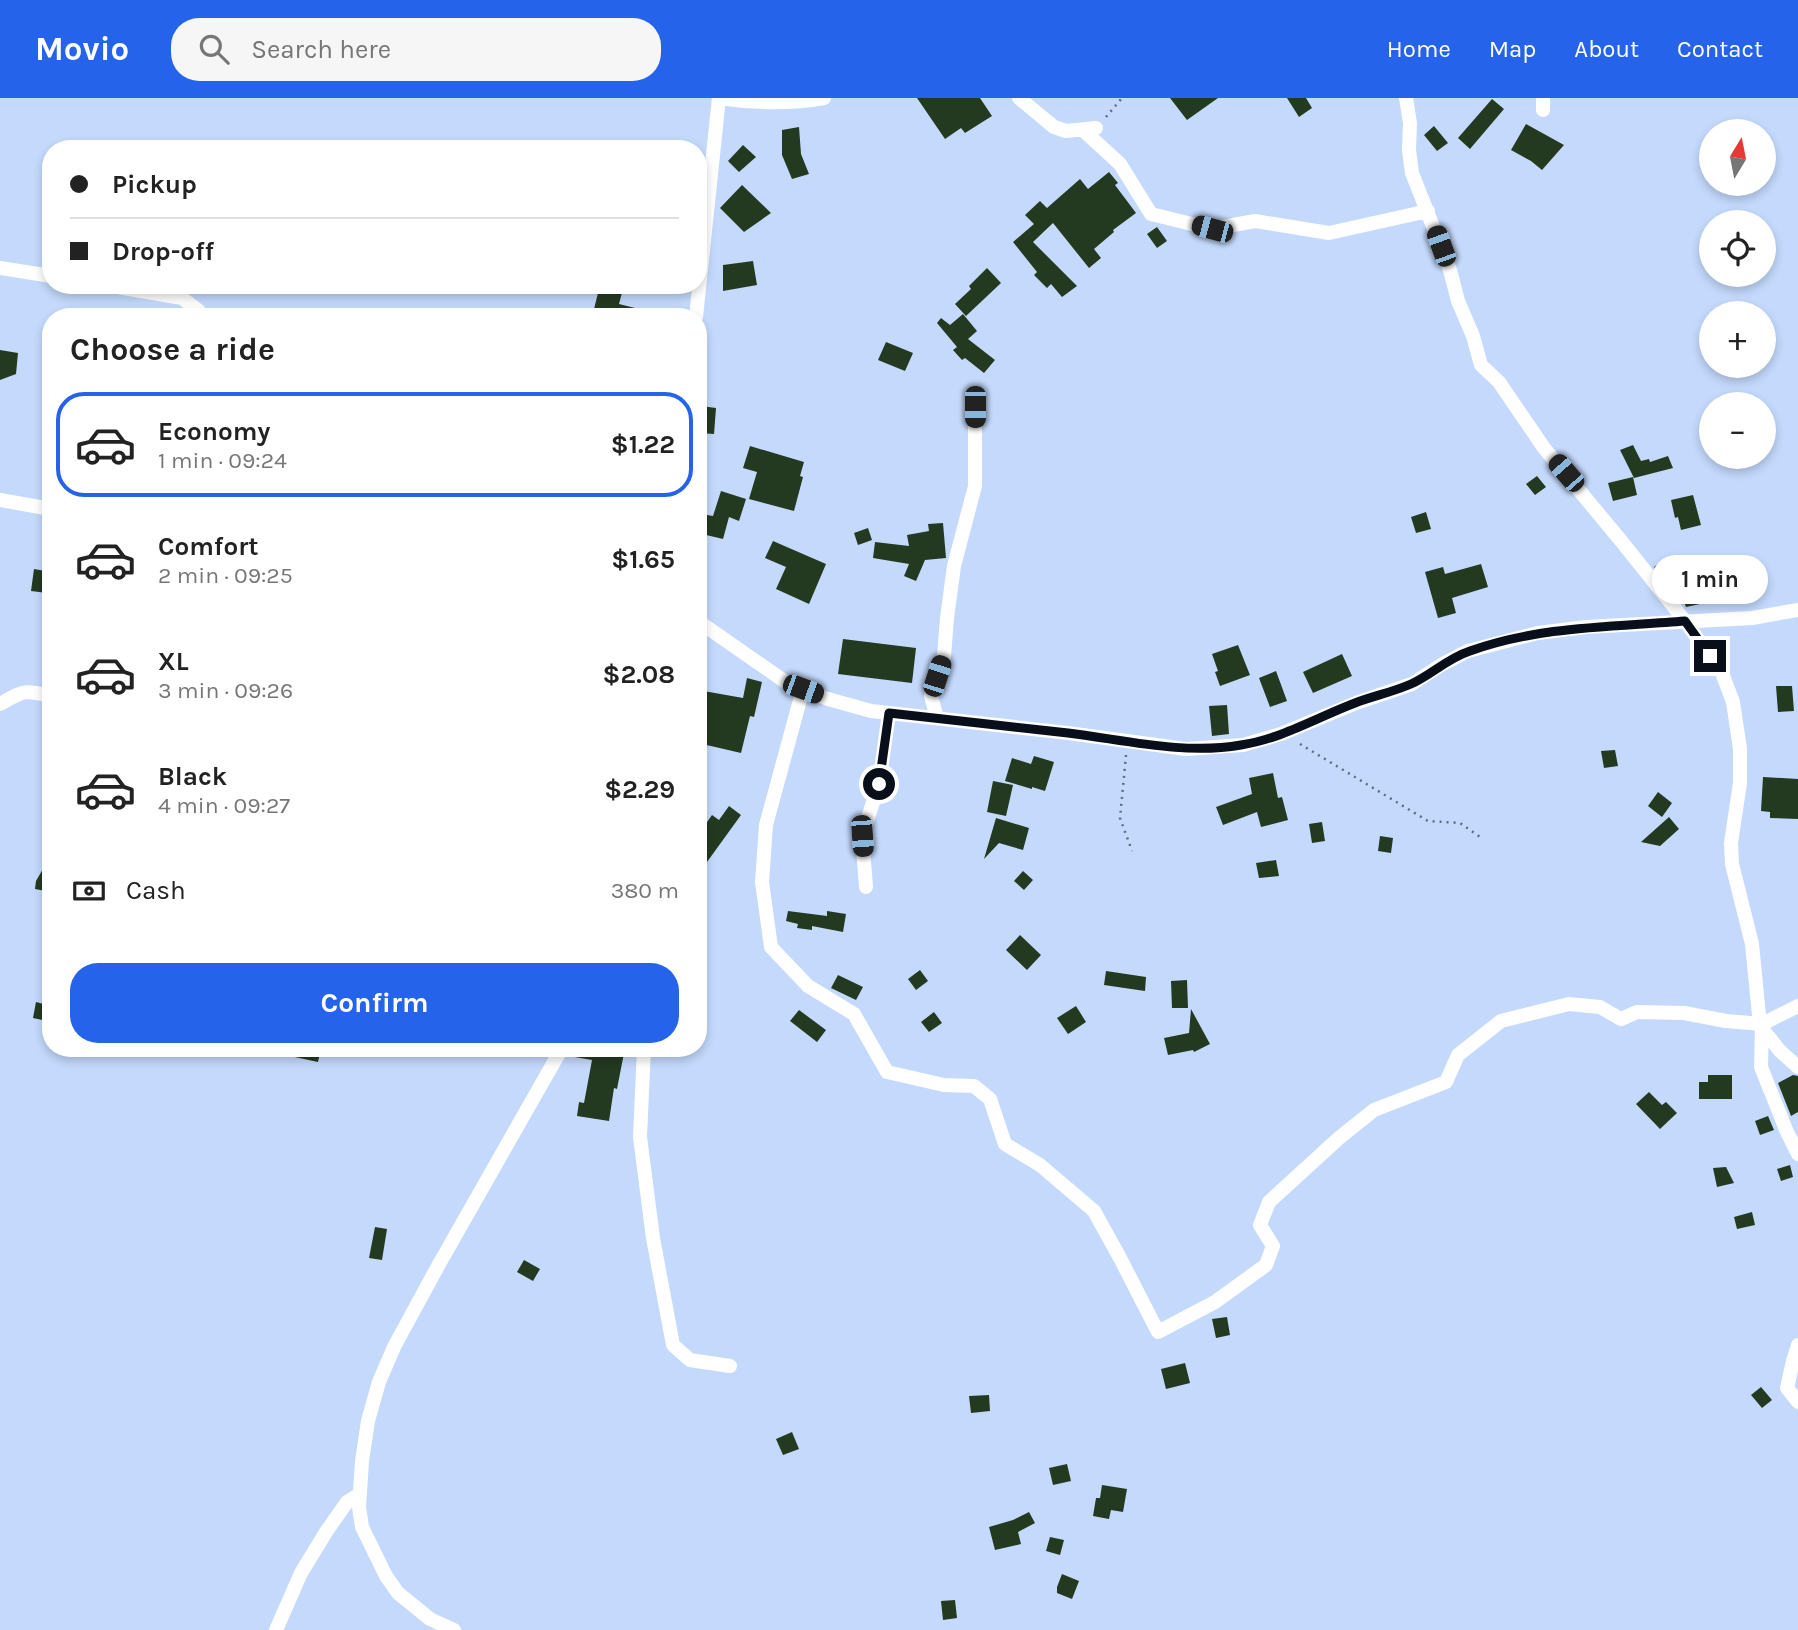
<!DOCTYPE html>
<html lang="en">
<head>
<meta charset="utf-8">
<style>
  :root { --surface:#fff; --page:#f6f6f6; --text:#222; --muted:#767676; --line:#e0e0e0; --accent:#2563eb }
  body { margin:0; font-family:Karla,sans-serif; background:var(--page); color:var(--text); height:100vh; display:flex; flex-direction:column; font-size:26px; white-space:nowrap }
  * { box-sizing:border-box; margin:0 }
  p { font-size:23px; color:var(--muted) }
  .icon { flex:none; width:38px; height:38px; fill:none; stroke:currentColor; stroke-width:2; stroke-linecap:round; stroke-linejoin:round }
  .map { position:relative; flex:1; overflow:hidden }
  .drawer { position:absolute; left:42px; top:210px; width:665px; height:749px; display:flex; flex-direction:column; background:var(--surface); border-radius:28px; box-shadow:0 4px 10px #0003 }
  .drawer>* { flex:none }
  .banner { position:absolute; left:42px; top:42px; width:665px; height:154px; border-radius:28px; box-shadow:0 4px 10px #0003; display:grid; align-content:center; height:154px; padding:0 28px; background:var(--surface) }
  .needle { width:46px; rotate:10deg }
  .fabs { position:absolute; left:1699px; top:21px; display:grid; gap:14px }
  .fabs a { display:grid; place-items:center; width:77px; height:77px; border-radius:50%; background:var(--surface); box-shadow:0 4px 10px #0003; font-size:35px }
  .end { position:absolute; width:32px; height:32px; margin:-16px; border:9px solid #080e1a; background:#fff; box-shadow:0 0 0 4px #fff }
  .from { border-radius:50% }
  .bubble { position:absolute; height:49px; border-radius:24px; background:var(--surface); box-shadow:0 4px 10px #0003; font-size:23px; font-weight:700; line-height:49px; text-align:center }
  .car { position:absolute; width:21px; height:42px; margin:-21px -10px; border-radius:9px; box-shadow:0 0 5px 2px #0007; background:linear-gradient(#222 24%,#8ab4d8 0 40%,#222 0 76%,#8ab4d8 0 86%,#222 0) }
  .banner b { display:flex; align-items:center; gap:24px; height:66px; font-size:26px }
  .banner b+b { border-top:2px solid var(--line) }
  .banner i { width:18px; height:18px; background:var(--text) }
  ul { padding:0; list-style:none }
  li { display:flex; align-items:center; gap:21px; height:105px; margin:0 14px 10px; padding:0 14px; border:4px solid transparent; border-radius:28px }
  li div { flex:1 }
  li b { display:block; font-size:26px }
  li em { font-style:normal; font-weight:700 }
  li.selected { border-color:var(--accent) }
  li>.icon { width:63px; height:63px; stroke-width:1.5 }
  h2 { padding:0 28px; font-size:32px; line-height:84px }
  .pay { display:flex; align-items:center; gap:18px; height:77px; padding:0 28px; font-size:26px }
  .pay p { margin-inline-start:auto }
  .primary-button { display:flex; gap:14px; margin-top:auto; padding:14px 28px }
  .primary-button a { flex:1; height:80px; border-radius:28px; background:var(--accent); color:#fff; font-size:28px; font-weight:700; line-height:80px; text-align:center }
  header { display:flex; align-items:center; gap:42px; box-sizing:border-box; height:98px; padding:0 35px; background:var(--accent); color:#fff }
  header strong { font-size:33px }
  nav { display:flex; gap:38px; margin-inline-start:auto; font-size:24px }
  .search { width:490px; height:63px; background:var(--page); display:flex; align-items:center; gap:18px; box-sizing:border-box; padding:0 24px; border-radius:28px; color:var(--muted); font-size:26px }
  .map>svg:first-child { display:block }
  .building { fill:#243a20 }
  .lines { fill:none; stroke-linecap:round; stroke-linejoin:round }
  .path { stroke:#5f6c83; stroke-width:2.5; stroke-dasharray:2 5; stroke-linecap:butt }
  .street { stroke:#fff; stroke-width:14 }
  .route { stroke:#080e1a; stroke-width:9 }
</style>
</head>
<body>
<header>
<strong>Movio</strong>
<div class="search"><svg class="icon" aria-label="search" viewBox="0 0 24 24"><circle cx="10" cy="10" r="6"/><path d="M15 15l6 6"/></svg>Search here</div>
<nav><a>Home</a><a>Map</a><a>About</a><a>Contact</a></nav>
</header>
<div class="map">
<svg width="1798" height="1532" viewBox="0 0 1798 1532">
  <rect width="100%" height="100%" fill="#c4d9fc"/>
  <path class="building" d="M917,0H980L992,18L965,35L961,30L945,41Z
    M1170,0H1218L1187,22Z
    M1287,0H1306L1312,10L1299,19Z
    M1492,1L1504,11L1470,51L1458,40Z
    M1526,26L1564,47L1542,72L1531,63L1511,52Z
    M1434,28L1448,45L1437,53L1424,37Z
    M799,29L801,56L809,76L792,81L782,57V32Z
    M743,47L756,59L739,74L728,63Z
    M1109,74L1118,85L1115,87L1136,115L1113,132L1114,134L1094,151L1101,160L1089,170L1053,125L1033,144L1077,188L1062,199L1051,186L1047,190L1034,177L1037,174L1013,144L1034,126L1025,117L1040,103L1047,110L1080,81L1088,91Z
    M742,87L771,115L744,134L720,110Z
    M1157,129L1167,143L1157,150L1147,136Z
    M753,163L757,187L723,193V167Z
    M987,170L1001,185L966,218L955,206L971,191L969,188Z
    M600,187H624L619,206L651,214V219H592Z
    M963,216L977,233L968,241L995,262L984,275L965,260L962,262L953,252L957,249L937,225L941,220L950,227Z
    M886,244L913,255L905,273L878,262Z
    M0,252L18,255L16,276L0,282Z
    M701,308L716,310L714,336L700,335Z
    M1633,347L1641,363L1649,361L1650,364L1668,358L1673,370L1634,380L1620,352Z
    M750,348L804,364L800,378L803,379L794,413L749,401L757,374L743,370Z
    M1537,378L1546,389L1535,397L1526,386Z
    M1633,379L1637,397L1613,403L1608,385Z
    M721,393L746,401L739,423L729,419L723,441L702,436L707,417L713,418Z
    M1693,397L1701,427L1681,432L1678,419L1675,420L1671,402Z
    M1426,414L1431,431L1416,435L1411,419Z
    M943,425L946,460L925,462L916,483L904,478L909,466L873,460L875,444L909,448L907,437L929,433L928,426Z
    M868,430L872,442L858,447L854,435Z
    M773,443L826,466L809,506L776,491L786,469L765,460Z
    M1665,461L1673,472L1663,480L1654,469Z
    M1481,466L1488,489L1452,500L1456,515L1438,520L1425,474L1443,469L1445,476Z
    M34,471L51,474L47,495L31,493Z
    M1732,473L1759,476L1758,499L1727,497L1728,477L1698,498L1700,506L1686,509L1682,499H1679L1676,487Z
    M843,541L916,550L912,585L838,576Z
    M1238,547L1250,577L1220,588L1215,574L1218,573L1212,556Z
    M1342,556L1352,578L1313,595L1303,574Z
    M1276,573L1287,603L1270,609L1259,580Z
    M747,580L762,584L754,619L750,618L741,655L698,645V592L743,600Z
    M1776,588H1792L1794,613L1778,614Z
    M1227,607L1229,636L1212,638L1209,608Z
    M1615,652L1618,668L1604,670L1601,653Z
    M1034,658L1054,664L1045,693L1032,689V691L1005,683L1012,660L1031,666Z
    M1273,675L1278,700L1282,699L1288,722L1261,729L1257,714L1223,727L1216,709L1252,696L1249,680Z
    M1763,679L1798,681V721L1770,720V714L1761,713Z
    M993,683L1013,687L1006,718L987,714Z
    M1658,694L1672,705L1662,719L1648,708Z
    M729,708L741,717L707,764L698,758V737L712,717L719,722Z
    M1669,719L1679,731L1660,748L1641,744Z
    M996,720L1029,730L1023,752L999,745L984,761Z
    M1322,724L1325,743L1312,745L1309,726Z
    M1380,738L1393,740L1391,755L1378,753Z
    M51,757V794L35,791L36,783Z
    M1276,762L1279,778L1259,780L1256,765Z
    M1023,773L1033,782L1024,792L1014,783Z
    M788,813L827,818V813L846,816L843,834L812,828V832L797,830L798,826L786,823Z
    M1020,837L1041,857L1027,872L1006,852Z
    M920,872L928,883L916,892L908,881Z
    M1106,873L1146,879L1145,893L1104,887Z
    M838,877L863,889L856,902L831,890Z
    M1187,882L1188,910H1172L1171,883Z
    M36,904L51,908L47,923L33,920Z
    M1076,908L1086,924L1068,936L1057,920Z
    M1191,911L1210,946L1194,954L1193,952L1168,957L1164,940L1189,935Z
    M799,912L826,932L817,944L790,923Z
    M934,914L942,925L929,934L921,924Z
    M281,950H321L318,964L281,956Z
    M572,950H625L617,991L614,990L609,1023L577,1018L579,1004L584,1005L592,962L569,958Z
    M1708,977H1732V1001H1699V984H1708Z
    M1793,977L1798,978V1014L1791,1018L1778,985Z
    M1649,994L1662,1007L1666,1004L1677,1015L1660,1031L1636,1006Z
    M1768,1018L1774,1032L1760,1037L1755,1023Z
    M1790,1067L1793,1079L1781,1083L1777,1071Z
    M1726,1069L1734,1085L1717,1089L1713,1070Z
    M1752,1114L1755,1127L1737,1131L1734,1119Z
    M375,1129L387,1131L382,1162L369,1160Z
    M524,1162L540,1171L533,1183L517,1174Z
    M1227,1219L1230,1237L1216,1240L1212,1221Z
    M1185,1265L1190,1285L1166,1291L1161,1271Z
    M1761,1289L1772,1302L1762,1310L1751,1297Z
    M989,1297L990,1313L971,1315L969,1298Z
    M792,1334L799,1351L783,1357L776,1341Z
    M1067,1366L1071,1383L1053,1387L1049,1370Z
    M1102,1387L1127,1391L1123,1414L1111,1412L1109,1421L1093,1418L1096,1400H1100Z
    M1029,1414L1035,1425L1018,1434L1021,1446L995,1452L989,1429L1013,1422Z
    M1050,1439L1064,1442L1060,1457L1046,1453Z
    M1062,1476L1079,1483L1072,1501L1057,1495V1489Z
    M955,1502L957,1520L943,1522L941,1503Z"/>
  <g class="lines">
    <path class="path" d="M1106,19L1122,0
      M1300,646L1428,723L1460,725L1480,739
      M1126,657L1120,720L1132,753"/>
    <path class="street" d="M719,0C753,5 790,6 824,0
      M1019,0L1054,29L1066,33L1096,30
      M1406,0L1410,25L1409,52L1412,75L1450,172L1458,203L1473,238L1481,267L1499,284L1544,350L1622,444L1685,523L1722,575L1733,604L1740,651V685L1731,745L1732,766L1752,846L1759,917L1764,933L1780,953L1798,969
      M1543,12V0
      M1083,32L1120,66L1151,116L1212,131L1255,123L1329,135L1428,113
      M0,170L51,178
      M106,187L182,200L199,213V219
      M696,219L719,0
      M0,402L51,411
      M698,523L790,587L828,601L871,613L1068,635L1186,651L1243,647L1281,636L1356,605L1412,586L1441,567L1468,553L1538,535L1586,529L1752,520L1798,512
      M803,591L766,727L762,784L771,849L808,888L854,916L887,974L944,987L974,988L990,1001L1005,1046L1040,1067L1094,1113L1120,1160L1158,1234L1215,1204L1266,1167L1273,1148L1260,1127L1269,1104L1339,1040L1374,1012L1446,984L1458,957L1501,923L1569,906L1600,909L1621,921L1637,914L1684,915L1726,923L1762,926L1798,908
      M0,606C25,592 23,592 51,598
      M937,620L931,598L944,558L947,520L954,468L975,388V309
      M866,789L862,738L879,686L889,615
      M1762,927L1761,969L1787,1034L1798,1056
      M644,950L640,1039L653,1140L673,1247L690,1262L730,1268
      M1798,1247L1793,1263L1787,1290L1798,1304
      M276,1532L301,1475L326,1434L347,1404L360,1396
      M454,1532L430,1521L398,1495L386,1478L362,1429L359,1409L362,1363L368,1323L379,1284L394,1249L438,1168L562,950"/>
  </g>
  <g class="lines">
    <path class="route" d="M879,686L889,615C949,622 1008,628 1068,635C1125,642 1184,657 1241,647C1281,641 1318,619 1355,605C1373,598 1393,594 1411,586C1431,577 1448,560 1470,553C1539,528 1613,529 1685,523L1710,558"/>
  </g>
</svg>
<div class="fabs">
<a><svg class="needle" viewBox="-14 -14 28 28"><path d="M0-13l5 13h-10z" fill="#e53935"/><path d="M0 13l5-13h-10z" fill="#767676"/></svg></a>
<a><svg class="icon" aria-label="locate" viewBox="0 0 24 24"><circle cx="12" cy="12" r="6"/><path d="M12 2v4M12 18v4M2 12h4M18 12h4"/></svg></a>
<a>+</a>
<a>−</a>
</div>
<i class="end from" style="left:879px;top:686px"></i>
<i class="end" style="left:1710px;top:558px"></i>
<div class="bubble" style="left:1652px;top:457px;width:116px">1 min</div>
<i class="car" style="left:1212px;top:131px;rotate:285deg"></i>
<i class="car" style="left:1441px;top:148px;rotate:340deg"></i>
<i class="car" style="left:975px;top:309px;rotate:180deg"></i>
<i class="car" style="left:1566px;top:375px;rotate:319deg"></i>
<i class="car" style="left:937px;top:578px;rotate:18deg"></i>
<i class="car" style="left:803px;top:591px;rotate:110deg"></i>
<i class="car" style="left:862px;top:738px;rotate:176deg"></i>
<div class="banner">
<b><i class="from"></i>Pickup</b>
<b><i></i>Drop-off</b>
</div>
<section class="drawer">
<h2>Choose a ride</h2>
<ul>
<li class="selected"><svg class="icon" aria-label="car" viewBox="0 0 24 24"><path d="M5 17H2v-5l4-1 3-4h7l3 4 3 1v5h-3M9 17h6M6 11h13"/><circle cx="7" cy="17" r="2"/><circle cx="17" cy="17" r="2"/></svg><div><b>Economy</b><p>1 min · 09:24</p></div><em>$1.22</em></li>
<li><svg class="icon" aria-label="car" viewBox="0 0 24 24"><path d="M5 17H2v-5l4-1 3-4h7l3 4 3 1v5h-3M9 17h6M6 11h13"/><circle cx="7" cy="17" r="2"/><circle cx="17" cy="17" r="2"/></svg><div><b>Comfort</b><p>2 min · 09:25</p></div><em>$1.65</em></li>
<li><svg class="icon" aria-label="car" viewBox="0 0 24 24"><path d="M5 17H2v-5l4-1 3-4h7l3 4 3 1v5h-3M9 17h6M6 11h13"/><circle cx="7" cy="17" r="2"/><circle cx="17" cy="17" r="2"/></svg><div><b>XL</b><p>3 min · 09:26</p></div><em>$2.08</em></li>
<li><svg class="icon" aria-label="car" viewBox="0 0 24 24"><path d="M5 17H2v-5l4-1 3-4h7l3 4 3 1v5h-3M9 17h6M6 11h13"/><circle cx="7" cy="17" r="2"/><circle cx="17" cy="17" r="2"/></svg><div><b>Black</b><p>4 min · 09:27</p></div><em>$2.29</em></li>
</ul>
<div class="pay"><svg class="icon" aria-label="cash" viewBox="0 0 24 24"><path d="M3 7h18v10H3z"/><circle cx="12" cy="12" r="2"/></svg>Cash<p>380 m</p></div>
<div class="primary-button"><a>Confirm</a></div>
</section>
</div>
</body>
</html>
